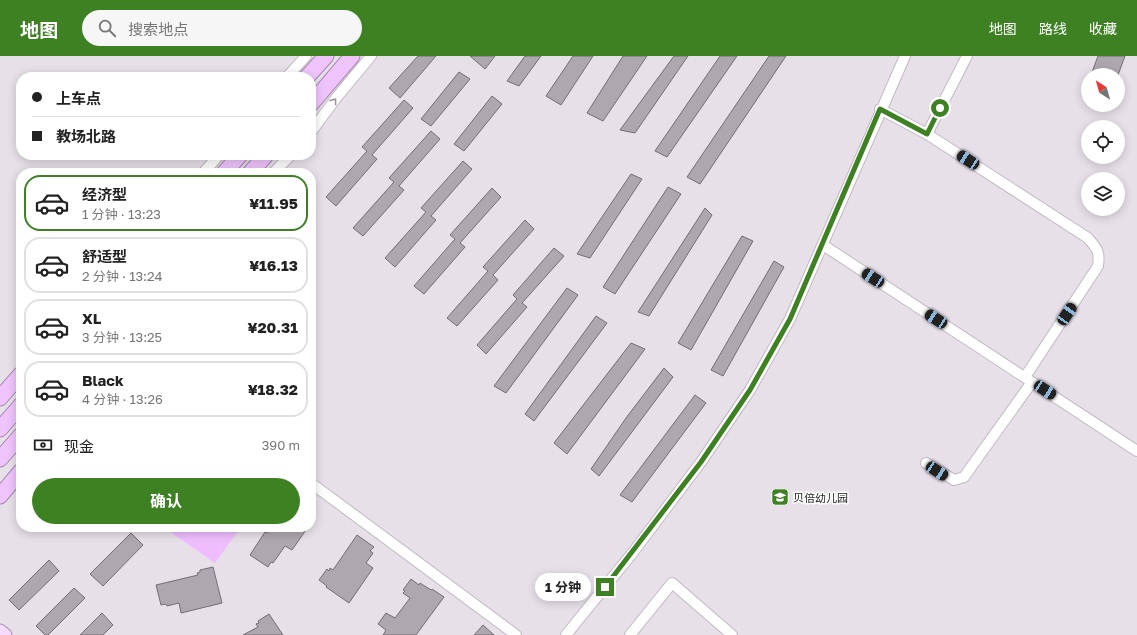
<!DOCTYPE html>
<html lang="zh">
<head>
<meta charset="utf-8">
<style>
  :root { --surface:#fff; --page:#f6f6f6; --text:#222; --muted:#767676; --line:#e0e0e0; --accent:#3e8123 }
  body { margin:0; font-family:"Golos Text","Noto Sans SC",sans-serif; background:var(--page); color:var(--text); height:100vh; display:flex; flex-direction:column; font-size:15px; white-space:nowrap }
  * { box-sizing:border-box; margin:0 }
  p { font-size:13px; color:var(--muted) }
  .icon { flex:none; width:22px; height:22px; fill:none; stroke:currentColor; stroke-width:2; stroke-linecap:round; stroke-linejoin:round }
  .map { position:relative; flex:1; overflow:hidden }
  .drawer { position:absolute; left:16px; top:112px; width:300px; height:364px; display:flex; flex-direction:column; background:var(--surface); border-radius:16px; box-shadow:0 2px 10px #0003 }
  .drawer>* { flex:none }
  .banner { position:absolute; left:16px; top:16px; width:300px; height:88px; border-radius:16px; box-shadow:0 2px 10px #0003; display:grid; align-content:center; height:88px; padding:0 16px; background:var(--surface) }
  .needle { width:26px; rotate:323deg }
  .buttons { position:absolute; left:1081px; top:12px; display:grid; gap:8px }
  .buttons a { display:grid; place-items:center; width:44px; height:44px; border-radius:50%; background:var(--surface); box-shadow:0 2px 10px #0003; font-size:20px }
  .end { position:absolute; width:18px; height:18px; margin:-9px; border:5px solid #3e8123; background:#fff; box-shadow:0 0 0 2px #fff }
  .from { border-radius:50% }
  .bubble { position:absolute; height:28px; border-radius:14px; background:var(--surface); box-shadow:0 2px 10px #0003; font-size:13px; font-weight:700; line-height:28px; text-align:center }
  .car { position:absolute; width:12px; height:24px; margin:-12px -6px; border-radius:5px; box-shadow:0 0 3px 1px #0007; background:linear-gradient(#222 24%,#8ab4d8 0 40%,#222 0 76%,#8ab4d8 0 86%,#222 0) }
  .banner b { display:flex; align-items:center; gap:14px; height:38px; font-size:15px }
  .banner b+b { border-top:1px solid var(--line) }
  .banner i { width:10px; height:10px; background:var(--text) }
  ul { padding:7px 0 0; list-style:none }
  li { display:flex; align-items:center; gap:12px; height:56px; margin:0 8px 6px; padding:0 8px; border:2px solid var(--line); border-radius:16px }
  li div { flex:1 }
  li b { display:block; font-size:15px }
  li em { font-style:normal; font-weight:700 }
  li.on { border-color:var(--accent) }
  li>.icon { width:36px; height:36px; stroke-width:1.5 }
  .pay { display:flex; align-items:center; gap:10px; height:44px; padding:0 16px; font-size:15px }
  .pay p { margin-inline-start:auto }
  .action { display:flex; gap:8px; margin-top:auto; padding:8px 16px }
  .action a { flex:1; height:46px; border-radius:24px; background:var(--accent); color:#fff; font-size:16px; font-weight:700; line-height:46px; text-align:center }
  header { display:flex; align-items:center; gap:24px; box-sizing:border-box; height:56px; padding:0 20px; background:var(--accent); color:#fff }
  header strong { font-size:19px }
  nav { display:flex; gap:22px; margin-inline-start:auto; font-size:14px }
  .search { width:280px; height:36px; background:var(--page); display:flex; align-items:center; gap:10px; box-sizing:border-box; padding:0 14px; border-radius:22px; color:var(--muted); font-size:15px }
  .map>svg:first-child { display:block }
  .green { fill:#efbdfe }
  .building { fill:#aea7b0; stroke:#736d75 }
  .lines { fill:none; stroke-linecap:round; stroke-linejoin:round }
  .minor-casing { stroke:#c0b9c2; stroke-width:12 }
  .major-casing { stroke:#a588ae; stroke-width:15 }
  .highway-casing { stroke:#a588ae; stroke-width:17 }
  .minor { stroke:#fff; stroke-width:10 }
  .major { stroke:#f5dcfe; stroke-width:13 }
  .highway { stroke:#efc4fd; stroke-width:15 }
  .oneway { stroke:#989899 }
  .route { stroke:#3e8123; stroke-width:5 }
  .labels { text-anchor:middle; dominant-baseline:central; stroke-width:3; stroke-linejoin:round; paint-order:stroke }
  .poi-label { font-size:11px; fill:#1b191c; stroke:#fff; text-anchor:start }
</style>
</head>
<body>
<header>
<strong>地图</strong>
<div class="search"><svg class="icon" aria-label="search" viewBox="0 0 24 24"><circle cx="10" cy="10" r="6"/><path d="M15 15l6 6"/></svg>搜索地点</div>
<nav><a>地图</a><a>路线</a><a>收藏</a></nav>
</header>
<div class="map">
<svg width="1137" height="579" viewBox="0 0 1137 579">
  <rect width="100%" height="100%" fill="#e7e0e9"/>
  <path class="green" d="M163,471H241L215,507Z"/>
  <path class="building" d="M418,0H436L400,42L389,32Z
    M470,0H495L485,13Z
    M525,0H541L519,30L507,25Z
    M573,0H593L561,49L546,40Z
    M623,0H647L603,65L587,57Z
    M674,0H688L635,77L620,74Z
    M720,0H737L667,101L655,95Z
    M769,0H786L700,128L687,121Z
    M1098,0H1125L1118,19H1091Z
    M459,16L470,23L431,70L421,63Z
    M492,40L502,48L464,95L454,88Z
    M404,44L413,52L372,99L377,103L336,150L326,141L367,95L362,91Z
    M431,75L440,83L399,130L404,134L363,180L353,172L394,126L389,122Z
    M463,105L472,113L431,160L436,164L395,211L385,202L426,156L421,152Z
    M631,118L642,123L590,202L577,198Z
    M668,131L681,138L615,238L603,231Z
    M492,132L501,141L460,187L465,191L424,238L414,230L455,183L450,179Z
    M705,152L712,159L649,260L638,256Z
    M525,164L534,173L493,219L498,224L457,270L447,262L488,215L483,211Z
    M742,180L753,185L691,294L678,287Z
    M554,192L564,200L522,247L527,251L486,298L477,289L517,243L513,239Z
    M774,205L784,211L723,320L711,314Z
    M567,232L578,239L506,337L494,330Z
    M596,260L607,267L534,365L525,358Z
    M631,287L645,293L567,398L554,387Z
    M664,312L673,321L599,420L591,413L626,362Z
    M695,339L706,347L632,446L620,439Z
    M272,471H308L292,494L285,490L273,507L271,506L268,511L250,499L265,476L267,477Z
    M131,477L143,489L103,530L90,518Z
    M357,479L374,491L370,495L373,497L366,507L373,512L349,547L326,531L327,530L319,524L327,513L329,515L330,512L333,514Z
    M49,504L59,515L19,554L9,544Z
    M213,511L222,547L181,557L179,547L167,550L166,548L161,549L156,529L198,519L197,517L200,516V514Z
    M411,523L419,529L420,527L431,534L432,533L444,541L416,579H383L386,574L378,568L386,557L395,562L410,542L403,537L405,535L403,534Z
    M74,532L85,542L48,579H45L36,570Z
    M102,557L113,569L103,579H80Z
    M269,558L283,579H243L258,571L256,568L259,567L258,565Z
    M483,569L494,579H474Z"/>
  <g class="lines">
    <defs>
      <path id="minor" d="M287,21L306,0
        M880,53L927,78L1088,182C1097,193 1100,195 1098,210L1025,321
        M311,76L337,41L371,0
        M927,78L967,0
        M203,117L219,99
        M273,117L291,99
        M823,189L1137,395
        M926,407L954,424L964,421L1032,326
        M311,427L516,579
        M566,579L634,495L701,406L750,334L790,263L905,0
        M630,579L672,527L732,579"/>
      <path id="major" d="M0,575L5,579"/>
      <path id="highway" d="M307,21L326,0
        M311,48L352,0
        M224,117L240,99
        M250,117L266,99
        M0,342L21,318
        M0,373L21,349
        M0,403L21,379
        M0,440L21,415"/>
    </defs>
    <use href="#minor" class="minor-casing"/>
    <use href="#major" class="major-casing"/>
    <use href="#highway" class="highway-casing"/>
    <use href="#minor" class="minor"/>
    <use href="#major" class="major"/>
    <use href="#highway" class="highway"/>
  </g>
  <defs><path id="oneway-chevron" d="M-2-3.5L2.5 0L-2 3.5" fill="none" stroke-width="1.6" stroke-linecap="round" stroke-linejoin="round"/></defs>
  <use class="oneway" href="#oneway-chevron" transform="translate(334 45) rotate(-54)"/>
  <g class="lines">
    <path class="route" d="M605,531L701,406L750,334L790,263L880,53L927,78L940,52"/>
  </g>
  <defs>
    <symbol id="school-square" viewBox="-11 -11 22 22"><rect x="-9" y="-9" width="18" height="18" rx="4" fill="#3e8123" stroke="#fff"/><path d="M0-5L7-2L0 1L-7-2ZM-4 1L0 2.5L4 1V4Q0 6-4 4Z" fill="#fff"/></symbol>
  </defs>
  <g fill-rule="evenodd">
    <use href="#school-square" x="770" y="431" width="20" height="20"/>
  </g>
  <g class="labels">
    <g class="poi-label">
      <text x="793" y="441">贝倍幼儿园</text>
    </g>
  </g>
</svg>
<div class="buttons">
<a><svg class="needle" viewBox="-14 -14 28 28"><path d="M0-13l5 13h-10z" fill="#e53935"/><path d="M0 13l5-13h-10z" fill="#767676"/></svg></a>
<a><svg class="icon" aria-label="locate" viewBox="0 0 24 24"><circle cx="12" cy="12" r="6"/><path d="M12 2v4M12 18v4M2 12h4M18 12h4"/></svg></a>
<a><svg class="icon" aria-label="layers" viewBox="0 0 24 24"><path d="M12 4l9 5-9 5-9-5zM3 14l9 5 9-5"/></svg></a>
</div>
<i class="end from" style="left:940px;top:52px"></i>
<i class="end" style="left:605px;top:531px"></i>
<div class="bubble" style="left:535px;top:517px;width:56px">1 分钟</div>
<i class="car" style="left:968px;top:104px;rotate:303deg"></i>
<i class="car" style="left:873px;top:222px;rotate:303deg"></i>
<i class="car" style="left:1067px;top:258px;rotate:34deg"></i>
<i class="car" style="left:936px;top:263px;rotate:303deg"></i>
<i class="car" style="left:1045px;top:334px;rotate:123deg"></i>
<i class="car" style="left:937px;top:415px;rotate:123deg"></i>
<div class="banner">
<b><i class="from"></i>上车点</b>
<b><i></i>教场北路</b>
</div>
<section class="drawer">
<ul>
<li class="on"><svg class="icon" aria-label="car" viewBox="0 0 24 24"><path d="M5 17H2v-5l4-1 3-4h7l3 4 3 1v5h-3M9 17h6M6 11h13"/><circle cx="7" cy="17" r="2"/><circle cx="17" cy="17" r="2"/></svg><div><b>经济型</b><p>1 分钟 · 13:23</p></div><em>¥11.95</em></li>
<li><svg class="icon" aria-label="car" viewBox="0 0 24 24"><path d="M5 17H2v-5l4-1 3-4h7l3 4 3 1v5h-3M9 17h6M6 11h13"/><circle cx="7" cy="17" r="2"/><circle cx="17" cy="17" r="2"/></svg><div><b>舒适型</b><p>2 分钟 · 13:24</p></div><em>¥16.13</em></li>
<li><svg class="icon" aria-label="car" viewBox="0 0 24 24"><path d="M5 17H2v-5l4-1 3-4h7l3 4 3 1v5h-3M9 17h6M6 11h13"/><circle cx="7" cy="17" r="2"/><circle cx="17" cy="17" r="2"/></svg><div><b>XL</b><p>3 分钟 · 13:25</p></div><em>¥20.31</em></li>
<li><svg class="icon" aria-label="car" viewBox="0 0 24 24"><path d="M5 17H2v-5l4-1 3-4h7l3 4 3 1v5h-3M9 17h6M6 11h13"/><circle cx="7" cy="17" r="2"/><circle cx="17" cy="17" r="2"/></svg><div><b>Black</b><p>4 分钟 · 13:26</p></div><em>¥18.32</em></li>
</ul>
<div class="pay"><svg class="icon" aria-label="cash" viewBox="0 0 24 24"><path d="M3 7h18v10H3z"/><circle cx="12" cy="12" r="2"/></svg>现金<p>390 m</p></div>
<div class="action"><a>确认</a></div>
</section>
</div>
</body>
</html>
